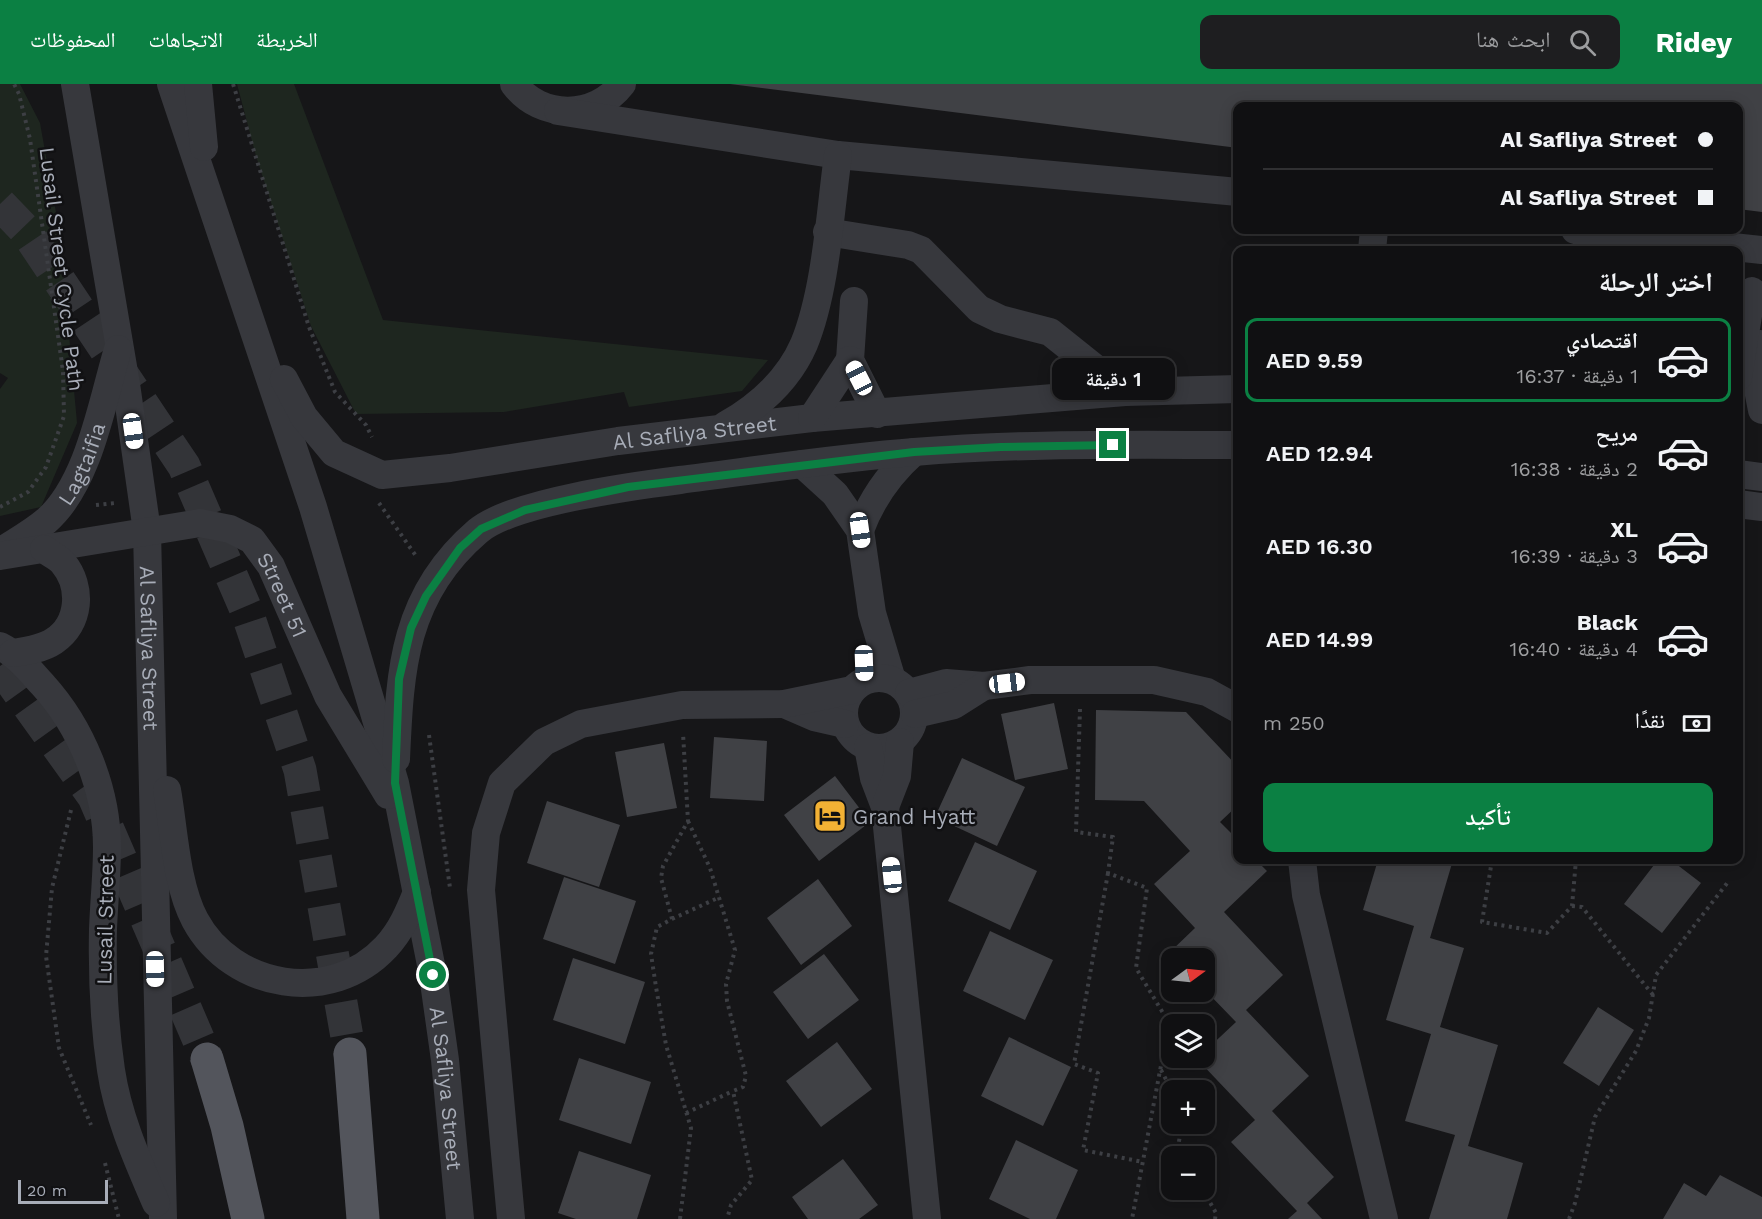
<!DOCTYPE html>
<html lang="ar">
<head>
<meta charset="utf-8">
<style>
  :root { --surface:#101012; --page:#1e1e20; --text:#f1f3f6; --muted:#9c9d9f; --line:#303032; --accent:#0b8043 }
  body { margin:0; font-family:"Work Sans","Noto Naskh Arabic",sans-serif; background:var(--page); color:var(--text); direction:rtl; height:100vh; display:flex; flex-direction:column; font-size:22px; white-space:nowrap }
  * { box-sizing:border-box; margin:0 }
  p { font-size:20px; color:var(--muted) }
  .icon { flex:none; width:33px; height:33px; fill:none; stroke:currentColor; stroke-width:2; stroke-linecap:round; stroke-linejoin:round }
  .map { position:relative; flex:1; overflow:hidden; direction:ltr }
  .details { position:absolute; left:1233px; top:162px; width:510px; height:618px; display:flex; flex-direction:column; background:var(--surface); border-radius:12px; box-shadow:0 3px 15px #0003,0 0 0 2px var(--line); direction:rtl }
  .details>* { flex:none }
  .banner { position:absolute; left:1233px; top:18px; width:510px; height:132px; border-radius:12px; box-shadow:0 3px 15px #0003,0 0 0 2px var(--line); direction:rtl; display:grid; align-content:center; height:132px; padding:0 30px; background:var(--surface) }
  .needle { width:39px; rotate:75deg }
  .buttons { position:absolute; left:1161px; top:864px; display:grid; gap:12px }
  .buttons a { display:grid; place-items:center; width:54px; height:54px; border-radius:12px; background:var(--surface); box-shadow:0 3px 15px #0003,0 0 0 2px var(--line); font-size:30px }
  .scale { position:absolute; left:18px; bottom:15px; width:90px; box-sizing:border-box; padding-left:6px; border:3px solid #a8adb8; border-top:0; font-size:16px; line-height:21px; white-space:nowrap; color:#a8adb8; -webkit-text-stroke:4px #111113; paint-order:stroke }
  .end { position:absolute; width:27px; height:27px; margin:-14px; border:8px solid #0b8043; background:#fff; box-shadow:0 0 0 3px #fff }
  .from { border-radius:50% }
  .bubble { position:absolute; height:42px; border-radius:12px; background:var(--surface); box-shadow:0 3px 15px #0003,0 0 0 2px var(--line); font-size:20px; font-weight:600; line-height:42px; text-align:center; direction:rtl }
  .car { position:absolute; width:18px; height:36px; margin:-18px -9px; border-radius:8px; box-shadow:0 0 4px 2px #0007; background:linear-gradient(#fff 24%,#345 0 40%,#fff 0 76%,#345 0 86%,#fff 0) }
  .banner b { display:flex; align-items:center; gap:21px; height:57px; font-size:22px }
  .banner b+b { border-top:2px solid var(--line) }
  .banner i { width:15px; height:15px; background:var(--text) }
  ul { padding:0; list-style:none }
  li { display:flex; align-items:center; gap:18px; height:84px; margin:0 12px 9px; padding:0 18px; border:3px solid transparent; border-radius:12px }
  li div { flex:1 }
  li b { display:block; font-size:22px }
  li em { font-style:normal; font-weight:600 }
  li.selected { border-color:var(--accent) }
  li>.icon { width:54px; height:54px; stroke-width:1.5 }
  h2 { padding:0 30px; font-size:27px; line-height:72px }
  .pay { display:flex; align-items:center; gap:15px; height:66px; padding:0 30px; font-size:22px }
  .pay p { margin-inline-start:auto }
  .primary-button { display:flex; gap:12px; margin-top:auto; padding:12px 30px }
  .primary-button a { flex:1; height:69px; border-radius:12px; background:var(--accent); color:#fff; font-size:24px; font-weight:600; line-height:69px; text-align:center }
  header { display:flex; align-items:center; gap:36px; box-sizing:border-box; height:84px; padding:0 30px; background:var(--accent); color:#fff }
  header strong { font-size:28px }
  nav { display:flex; gap:33px; margin-inline-start:auto; font-size:21px }
  .search { width:420px; height:54px; background:var(--page); display:flex; align-items:center; gap:15px; box-sizing:border-box; padding:0 21px; border-radius:12px; color:var(--muted); font-size:22px }
  .map>svg:first-child { display:block }
  .green { fill:#1e261f }
  .building { fill:#404145 }
  .lines { fill:none; stroke-linecap:round; stroke-linejoin:round }
  .major-tunnel { stroke:#333438; stroke-width:33; stroke-dasharray:33 16; stroke-linecap:butt }
  .path { stroke:#3d3f44; stroke-width:4; stroke-dasharray:3 4.5; stroke-linecap:butt }
  .minor { stroke:#37383d; stroke-width:28 }
  .major { stroke:#53555c; stroke-width:33 }
  .route { stroke:#0b8043; stroke-width:8 }
  .labels { text-anchor:middle; dominant-baseline:central; stroke-width:5; stroke-linejoin:round; paint-order:stroke }
  .street-label { font-size:21px; fill:#a8adb8; stroke:#111113 }
  .poi-label { font-size:21px; fill:#a8adb8; stroke:#111113; text-anchor:start }
</style>
</head>
<body>
<header>
<strong>Ridey</strong>
<div class="search"><svg class="icon" aria-label="search" viewBox="0 0 24 24"><circle cx="10" cy="10" r="6"/><path d="M15 15l6 6"/></svg>ابحث هنا</div>
<nav><a>الخريطة</a><a>الاتجاهات</a><a>المحفوظات</a></nav>
</header>
<div class="map">
<svg width="1762" height="1135" viewBox="0 0 1762 1135">
  <rect width="100%" height="100%" fill="#161618"/>
  <path class="green" d="M0,0H20L40,39L60,151L77,339L41,423L0,432V305L8,294L0,289Z
    M237,0H294L383,236L768,276L742,307L629,323L624,308L504,328L356,330L311,242L256,72Z"/>
  <path class="building" d="M730,0H1762V128L1738,125V22H1238V64Z
    M1054,619L1068,685L1015,696L1001,630Z
    M1096,626L1186,628L1238,683V721L1220,738L1238,756V776H1256L1267,787L1224,828L1283,891L1246,926L1309,992L1272,1027L1334,1093L1307,1119L1322,1135H1288L1297,1127L1231,1058L1255,1036L1197,975L1204,974V968L1236,938L1204,905V874H1176L1170,868L1195,844L1154,800L1190,767L1144,717L1095,716Z
    M714,653L767,657L764,717L710,714Z
    M664,659L677,724L627,733L615,668Z
    M962,674L1025,703L997,762L935,733Z
    M835,692L870,738L819,777L784,731Z
    M547,717L620,741L599,803L527,779Z
    M975,758L1037,787L1010,846L948,817Z
    M1378,776H1453L1430,854L1464,864L1440,943L1498,961L1468,1062L1523,1079L1507,1135H1429L1455,1051L1405,1037L1431,950L1386,936L1414,842L1363,826Z
    M1646,776H1671L1701,799L1662,849L1624,820L1654,781Z
    M564,793L636,817L615,880L543,855Z
    M818,795L852,842L801,881L767,834Z
    M990,847L1053,876L1025,936L963,907Z
    M824,870L859,916L808,955L773,908Z
    M573,874L645,898L625,960L553,936Z
    M1598,923L1634,946L1599,1002L1563,979Z
    M1009,953L1071,983L1043,1042L981,1012Z
    M837,958L872,1005L821,1043L786,997Z
    M579,974L651,998L631,1060L559,1036Z
    M1016,1056L1078,1086L1056,1135H1030L989,1115Z
    M579,1067L651,1091L637,1135H576L558,1129Z
    M843,1075L878,1121L859,1135H808L792,1113Z
    M1720,1091L1762,1113V1135H1663L1684,1099L1706,1112Z"/>
  <g class="lines">
    <path class="major-tunnel" d="M0,120L26,147L184,382L247,528L300,686L350,970
      M0,582L94,713L207,975"/>
    <path class="path" d="M233,0L309,243L335,308L366,341L372,353
      M379,419L416,472
      M96,421L115,419
      M0,423L28,408L46,383L64,332L63,287L30,55L19,10L14,0
      M1080,625L1076,748L1113,753L1108,789L1147,804L1136,884L1169,939L1132,1135
      M429,651L450,804
      M71,726L52,804L46,872L59,964L91,1041
      M688,737L710,784L735,866L726,900L727,917L746,992L743,1003L733,1007L752,1096L731,1121L727,1135
      M1492,776L1482,838L1547,849L1572,822L1576,776
      M1108,789L1074,980L1098,989L1083,1066L1143,1078
      M1572,822L1582,823L1653,911
      M672,835L720,813
      M1161,986L1172,1007
      M686,1029L733,1007
      M1182,1040L1178,1063L1183,1072
      M105,1079L119,1135
      M1203,1106L1216,1129L1215,1135
      M680,1135L691,1044L666,961L656,903L651,870L657,843L672,835L661,794L663,782L688,737L683,649
      M1569,1135L1575,1119L1595,1033L1636,967L1649,934L1656,891L1728,798"/>
    <g class="minor">
      <path id="s1" d="M75,0L126,300L147,447L163,1135"/>
      <path id="s2" d="M171,0L313,423L395,699L433,891L445,976L460,1135"/>
      <path d="M198,0L204,63"/>
      <path d="M514,0C541,36 595,35 622,0"/>
      <path d="M558,27L838,71L1238,108"/>
      <path d="M1575,146L1762,166"/>
      <path d="M827,148L908,161L921,166L979,225L1000,235L1050,248L1125,308"/>
      <path d="M1372,166L1374,146"/>
      <path d="M854,217L850,276L877,330"/>
      <path d="M1760,260L1757,300L1762,326"/>
      <path d="M1738,293L1752,207"/>
      <path id="s3" d="M284,295L304,333L334,369L382,391L450,384L618,357L812,334L1125,308L1238,305"/>
      <path d="M812,334L850,276"/>
      <path d="M726,341C759,322 789,295 804,260C826,206 830,129 838,71"/>
      <path d="M802,380L835,410L860,446L872,529L892,596"/>
      <path d="M1738,390L1762,393"/>
      <path d="M1738,420L1762,423"/>
      <path d="M860,446C872,414 889,390 914,368"/>
      <path id="s4" d="M0,468C15,458 32,449 46,437C89,400 102,318 118,265"/>
      <path id="s5" d="M0,472L200,439L230,445L252,456L271,482L328,612L388,711"/>
      <path d="M0,562C18,571 30,587 43,601C82,644 107,706 107,763C107,790 104,818 103,845C102,892 104,939 111,986C118,1033 137,1075 156,1119"/>
      <path d="M13,569C26,567 42,565 54,557C80,540 83,503 63,479C59,474 50,470 44,465"/>
      <circle cx="879" cy="629" r="35"/>
      <path d="M909,609L946,599L984,602L1030,596H1154L1207,608L1238,625"/>
      <path d="M784,620L814,633L845,640"/>
      <path d="M915,630L954,621L984,602"/>
      <path d="M868,663L874,694L885,723L927,1135"/>
      <path d="M396,675C400,586 403,511 478,447C513,418 633,402 680,396C758,386 836,374 914,368C1022,359 1130,361 1238,361"/>
      <path d="M167,706C174,745 176,801 195,836C232,905 331,922 386,863C401,847 409,828 417,808"/>
      <path d="M885,723L897,692L900,658"/>
      <path d="M1302,776L1306,811L1384,1135"/>
      <path d="M511,1135L481,806L486,749L502,699L544,658L581,640L682,621L784,620L852,606"/>
    </g>
    <path class="major" d="M350,970L363,1135
      M207,975L227,1042L248,1135"/>
  </g>
  <g class="lines">
    <path class="route" d="M433,891L395,699L399,595L411,544L426,512L460,464L481,445L525,426L628,403L914,368L1001,363L1113,361"/>
  </g>
  <defs>
    <symbol id="hotel-square" viewBox="-11 -11 22 22"><rect x="-9" y="-9" width="18" height="18" rx="4" fill="#f2b134" stroke="#111113"/><path d="M-6-4.5h1.5V1H6V5H4.5V3h-9V5H-6ZM-4 0a1.8 1.8 0 1 1 3.6 0ZM.5 0V-2.5h3Q6-2.5 6 0Z" fill="#111"/></symbol>
  </defs>
  <g fill-rule="evenodd">
    <use href="#hotel-square" x="811" y="713" width="38" height="38"/>
  </g>
  <g class="labels">
    <g class="street-label">
      <text transform="translate(62 185) rotate(83)">Lusail Street Cycle Path</text>
      <text stroke="none"><textPath href="#s3" startOffset="458">Al Safliya Street</textPath></text>
      <text stroke="none"><textPath href="#s4" startOffset="124">Lagtaifia</textPath></text>
      <text stroke="none"><textPath href="#s5" startOffset="321">Street 51</textPath></text>
      <text stroke="none"><textPath href="#s1" startOffset="570">Al Safliya Street</textPath></text>
      <text transform="translate(105 836) rotate(-89)">Lusail Street</text>
      <text stroke="none"><textPath href="#s2" startOffset="1044">Al Safliya Street</textPath></text>
    </g>
    <g class="poi-label">
      <text x="853" y="732">Grand Hyatt</text>
    </g>
  </g>
</svg>
<div class="buttons">
<a><svg class="needle" viewBox="-14 -14 28 28"><path d="M0-13l5 13h-10z" fill="#e53935"/><path d="M0 13l5-13h-10z" fill="#9c9d9f"/></svg></a>
<a><svg class="icon" aria-label="layers" viewBox="0 0 24 24"><path d="M12 4l9 5-9 5-9-5zM3 14l9 5 9-5"/></svg></a>
<a>+</a>
<a>−</a>
</div>
<div class="scale">20 m</div>
<i class="end from" style="left:433px;top:891px"></i>
<i class="end" style="left:1113px;top:361px"></i>
<div class="bubble" style="left:1052px;top:274px;width:123px">1 دقيقة</div>
<i class="car" style="left:859px;top:294px;rotate:333deg"></i>
<i class="car" style="left:133px;top:347px;rotate:172deg"></i>
<i class="car" style="left:860px;top:446px;rotate:172deg"></i>
<i class="car" style="left:864px;top:579px;rotate:178deg"></i>
<i class="car" style="left:1007px;top:599px;rotate:83deg"></i>
<i class="car" style="left:892px;top:791px;rotate:354deg"></i>
<i class="car" style="left:155px;top:885px;rotate:179deg"></i>
<div class="banner">
<b><i class="from"></i>Al Safliya Street</b>
<b><i></i>Al Safliya Street</b>
</div>
<section class="details">
<h2>اختر الرحلة</h2>
<ul>
<li class="selected"><svg class="icon" aria-label="car" viewBox="0 0 24 24"><path d="M5 17H2v-5l4-1 3-4h7l3 4 3 1v5h-3M9 17h6M6 11h13"/><circle cx="7" cy="17" r="2"/><circle cx="17" cy="17" r="2"/></svg><div><b>اقتصادي</b><p>1 دقيقة · 16:37</p></div><em>AED 9.59</em></li>
<li><svg class="icon" aria-label="car" viewBox="0 0 24 24"><path d="M5 17H2v-5l4-1 3-4h7l3 4 3 1v5h-3M9 17h6M6 11h13"/><circle cx="7" cy="17" r="2"/><circle cx="17" cy="17" r="2"/></svg><div><b>مريح</b><p>2 دقيقة · 16:38</p></div><em>AED 12.94</em></li>
<li><svg class="icon" aria-label="car" viewBox="0 0 24 24"><path d="M5 17H2v-5l4-1 3-4h7l3 4 3 1v5h-3M9 17h6M6 11h13"/><circle cx="7" cy="17" r="2"/><circle cx="17" cy="17" r="2"/></svg><div><b>XL</b><p>3 دقيقة · 16:39</p></div><em>AED 16.30</em></li>
<li><svg class="icon" aria-label="car" viewBox="0 0 24 24"><path d="M5 17H2v-5l4-1 3-4h7l3 4 3 1v5h-3M9 17h6M6 11h13"/><circle cx="7" cy="17" r="2"/><circle cx="17" cy="17" r="2"/></svg><div><b>Black</b><p>4 دقيقة · 16:40</p></div><em>AED 14.99</em></li>
</ul>
<div class="pay"><svg class="icon" aria-label="cash" viewBox="0 0 24 24"><path d="M3 7h18v10H3z"/><circle cx="12" cy="12" r="2"/></svg>نقدًا<p>250 m</p></div>
<div class="primary-button"><a>تأكيد</a></div>
</section>
</div>
</body>
</html>
